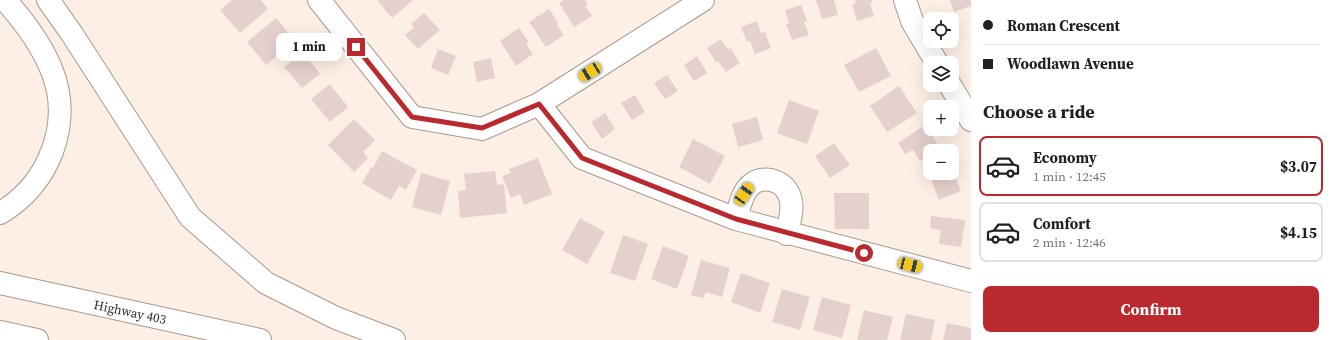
<!DOCTYPE html>
<html lang="en">
<head>
<meta charset="utf-8">
<style>
  :root { --surface:#fff; --page:#f2f2f2; --text:#202124; --muted:#757577; --line:#e0e0e0; --accent:#b9292e }
  body { margin:0; font-family:"Source Serif 4",serif; background:var(--page); color:var(--text); height:100vh; display:flex; flex-direction:column; font-size:15px; white-space:nowrap }
  * { box-sizing:border-box; margin:0 }
  p { font-size:13px; color:var(--muted) }
  .icon { flex:none; width:22px; height:22px; fill:none; stroke:currentColor; stroke-width:2; stroke-linecap:round; stroke-linejoin:round }
  .map { position:relative; flex:1; overflow:hidden }
  .details { display:flex; flex-direction:column; background:var(--surface); width:360px }
  .details>* { flex:none }
  .hud { display:grid; align-content:center; height:88px; padding:0 12px; background:var(--surface) }
  .tools { position:absolute; left:923px; top:12px; display:grid; gap:8px }
  .tools a { display:grid; place-items:center; width:36px; height:36px; border-radius:8px; background:var(--surface); box-shadow:0 4px 16px #0002; font-size:20px }
  .end { position:absolute; width:18px; height:18px; margin:-9px; border:5px solid #b9292e; background:#fff; box-shadow:0 0 0 2px #fff }
  .from { border-radius:50% }
  .bubble { position:absolute; height:28px; border-radius:8px; background:var(--surface); box-shadow:0 4px 16px #0002; font-size:13px; font-weight:700; line-height:28px; text-align:center }
  .car { position:absolute; width:12px; height:24px; margin:-12px -6px; border-radius:5px; box-shadow:0 0 3px 1px #0007; background:linear-gradient(#f5c518 24%,#345 0 40%,#f5c518 0 76%,#345 0 86%,#f5c518 0) }
  .hud b { display:flex; align-items:center; gap:14px; height:38px; font-size:15px }
  .hud b+b { border-top:1px solid var(--line) }
  .hud i { width:10px; height:10px; background:var(--text) }
  ul { padding:0; list-style:none }
  li { display:flex; align-items:center; gap:12px; height:60px; margin:0 8px 6px; padding:0 4px; border:2px solid var(--line); border-radius:8px }
  li div { flex:1 }
  li b { display:block; font-size:15px }
  li em { font-style:normal; font-weight:700 }
  li.active { border-color:var(--accent) }
  li>.icon { width:36px; height:36px; stroke-width:1.5 }
  h2 { padding:0 12px; font-size:18px; line-height:48px }
  .primary-button { display:flex; gap:8px; margin-top:auto; padding:8px 12px }
  .primary-button a { flex:1; height:46px; border-radius:8px; background:var(--accent); color:#fff; font-size:16px; font-weight:700; line-height:46px; text-align:center }
  main { display:flex; flex:1; min-height:0 }
  .map>svg:first-child { display:block }
  .building { fill:#e6d0cd }
  .lines { fill:none; stroke-linecap:round; stroke-linejoin:round }
  .minor-casing { stroke:#a8998d; stroke-width:24 }
  .highway-casing { stroke:#a8998d; stroke-width:24 }
  .minor { stroke:#fff; stroke-width:22 }
  .highway { stroke:#fff; stroke-width:22 }
  .route { stroke:#b9292e; stroke-width:5 }
  .labels { text-anchor:middle; dominant-baseline:central; stroke-width:3; stroke-linejoin:round; paint-order:stroke }
  .street-label { font-size:13px; fill:#342e29; stroke:#fff }
</style>
</head>
<body>
<main>
<div class="map">
<svg width="971" height="340" viewBox="0 0 971 340">
  <rect width="100%" height="100%" fill="#fdefe5"/>
  <path class="building" d="M232,0H261L268,9L240,33L220,10Z
    M379,0H413L392,18L378,1Z
    M564,0H585L588,5L585,6L592,16L574,27L559,3Z
    M816,0H834L838,15L822,19Z
    M855,0H872L873,2L870,3L874,16L857,21L852,4L856,3Z
    M950,0H971V6L954,12Z
    M801,5L807,21L804,22L809,35L792,40L786,24L789,23L785,10Z
    M549,9L558,23L556,24L564,35L546,47L529,22Z
    M424,13L440,30L418,49L405,35L414,27L411,24Z
    M276,18L295,41L266,65L247,42Z
    M757,21L761,33L765,32L771,48L755,54L750,41L747,42L741,27Z
    M519,28L529,42L526,44L533,54L516,66L500,41Z
    M721,39L728,50L730,48L740,63L726,72L718,61L716,62L707,48Z
    M876,48L891,76L859,92L844,65Z
    M438,49L456,56L448,75L431,68Z
    M303,52L320,74L302,88L284,67Z
    M697,56L707,73L694,81L684,65Z
    M491,58L495,78L477,82L473,62Z
    M667,75L678,91L665,99L654,83Z
    M330,84L348,107L330,122L311,99Z
    M899,86L917,113L887,132L870,106Z
    M635,95L645,112L632,120L621,103Z
    M789,100L819,111L807,144L777,133Z
    M605,113L615,129L602,139L591,122Z
    M757,117L763,140L738,147L732,124Z
    M354,119L375,140L363,152L368,158L354,172L328,145Z
    M925,125L940,148L935,151H930V155L920,161L913,150L905,154L898,143Z
    M693,139L725,156L710,184L679,167Z
    M834,143L850,165L830,178L815,156Z
    M382,151L417,170L406,190L399,186L391,200L362,183L371,167L373,168Z
    M538,158L552,194L524,205L520,194L511,198L502,176L511,173L509,169Z
    M952,169L961,191L939,200L930,176L933,174V173H952Z
    M495,171L497,185L504,184L507,213L460,218L458,191L466,190L464,174Z
    M421,173L450,181L441,215L412,207Z
    M834,193H869V229H835Z
    M931,216L965,220L961,247L939,244L941,230L930,228Z
    M580,218L605,232L587,264L562,250Z
    M623,235L648,244L635,281L610,273Z
    M663,246L689,256L677,289L651,279Z
    M701,260L730,268L722,297L706,292L703,298L691,295Z
    M741,273L770,283L760,313L731,302Z
    M782,289L810,297L800,330L772,322Z
    M822,297L851,305L842,338L813,330Z
    M864,310L893,317L887,340H857Z
    M906,314L935,320L931,340H900Z
    M947,323L971,328V340H943Z"/>
  <g class="lines">
    <defs>
      <path id="minor" d="M319,0L412,117L482,129L539,104L703,0
        M905,0L912,21L937,63
        M950,85L971,120
        M539,104L582,158L736,219L971,281
        M736,219C739,209 741,196 748,188C760,173 784,179 790,197C794,208 789,222 787,234"/>
      <path id="highway" d="M48,0L72,34L190,217L266,283L336,318L394,340
        M0,213C49,185 73,123 52,71C42,45 23,20 5,0
        M0,283L260,340
        M0,332L37,340"/>
    </defs>
    <use href="#minor" class="minor-casing"/>
    <use href="#highway" class="highway-casing"/>
    <use href="#minor" class="minor"/>
    <use href="#highway" class="highway"/>
  </g>
  <g class="lines">
    <path class="route" d="M356,47L412,117L482,128L539,104L582,158L736,219L864,253"/>
  </g>
  <g class="labels">
    <g class="street-label">
      <text transform="translate(130 312) rotate(12)">Highway 403</text>
    </g>
  </g>
</svg>
<div class="tools">
<a><svg class="icon" aria-label="locate" viewBox="0 0 24 24"><circle cx="12" cy="12" r="6"/><path d="M12 2v4M12 18v4M2 12h4M18 12h4"/></svg></a>
<a><svg class="icon" aria-label="layers" viewBox="0 0 24 24"><path d="M12 4l9 5-9 5-9-5zM3 14l9 5 9-5"/></svg></a>
<a>+</a>
<a>−</a>
</div>
<i class="end from" style="left:864px;top:253px"></i>
<i class="end" style="left:356px;top:47px"></i>
<div class="bubble" style="left:276px;top:33px;width:66px">1 min</div>
<i class="car" style="left:590px;top:72px;rotate:238deg"></i>
<i class="car" style="left:744px;top:194px;rotate:34deg"></i>
<i class="car" style="left:910px;top:265px;rotate:104deg"></i>
</div>
<section class="details">
<div class="hud">
<b><i class="from"></i>Roman Crescent</b>
<b><i></i>Woodlawn Avenue</b>
</div>
<h2>Choose a ride</h2>
<ul>
<li class="active"><svg class="icon" aria-label="car" viewBox="0 0 24 24"><path d="M5 17H2v-5l4-1 3-4h7l3 4 3 1v5h-3M9 17h6M6 11h13"/><circle cx="7" cy="17" r="2"/><circle cx="17" cy="17" r="2"/></svg><div><b>Economy</b><p>1 min · 12:45</p></div><em>$3.07</em></li>
<li><svg class="icon" aria-label="car" viewBox="0 0 24 24"><path d="M5 17H2v-5l4-1 3-4h7l3 4 3 1v5h-3M9 17h6M6 11h13"/><circle cx="7" cy="17" r="2"/><circle cx="17" cy="17" r="2"/></svg><div><b>Comfort</b><p>2 min · 12:46</p></div><em>$4.15</em></li>
</ul>
<div class="primary-button"><a>Confirm</a></div>
</section>
</main>
</body>
</html>
